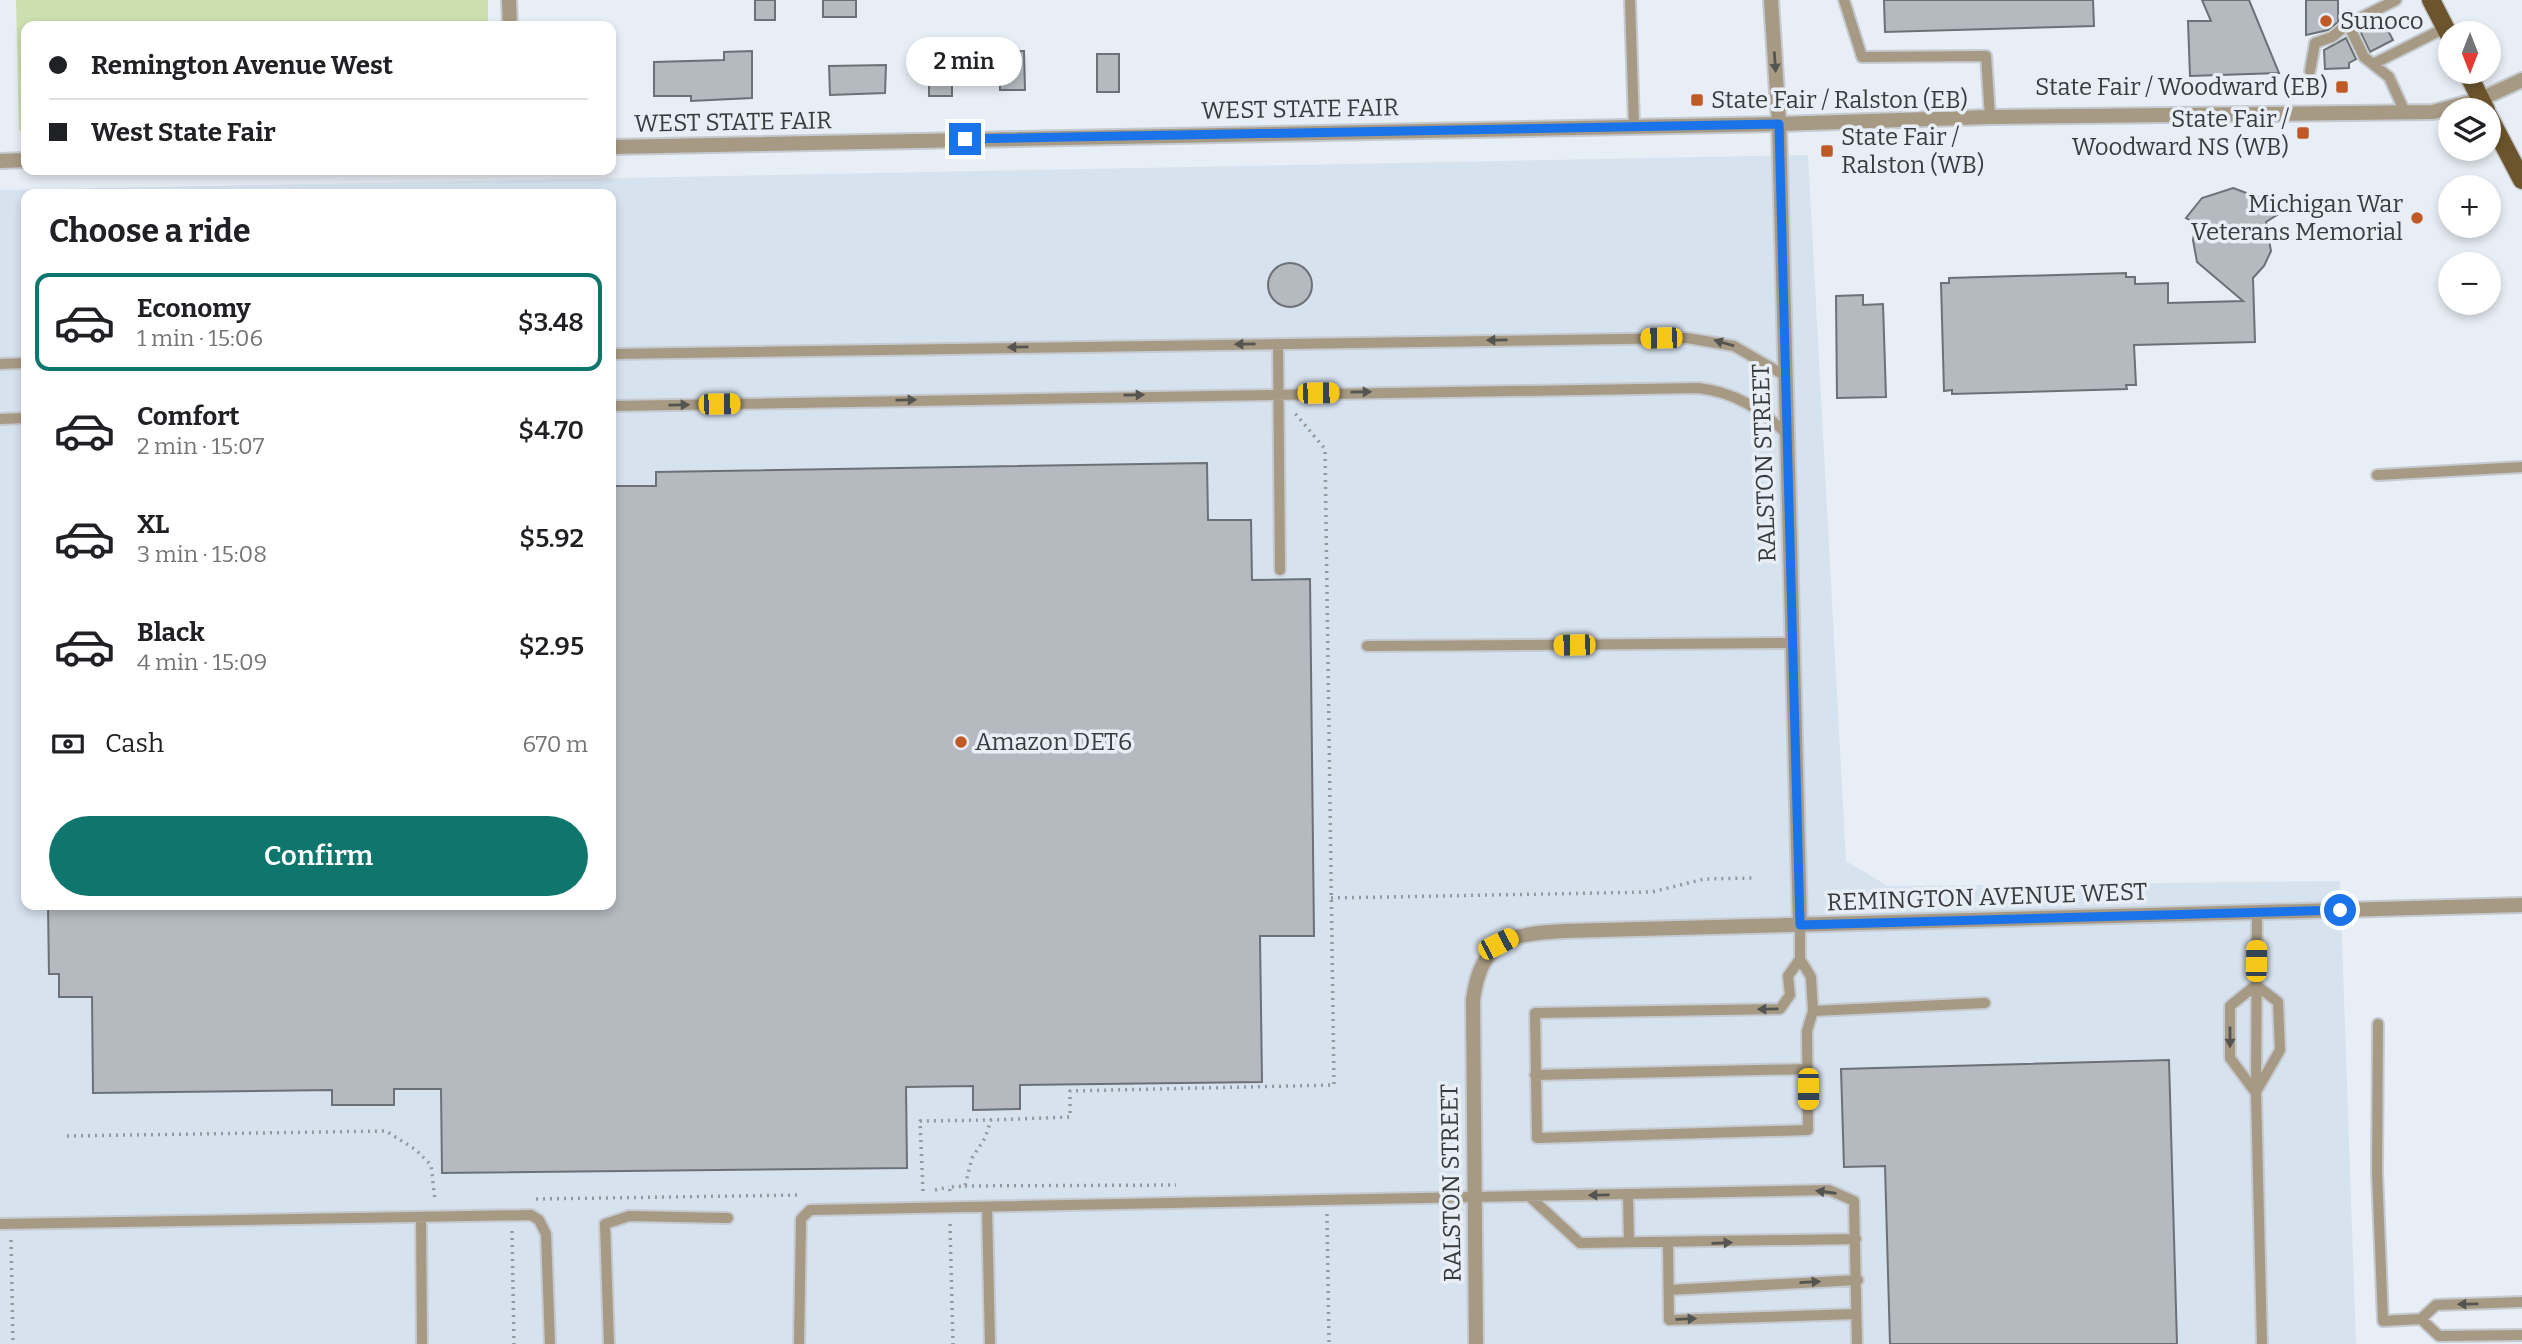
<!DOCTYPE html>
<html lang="en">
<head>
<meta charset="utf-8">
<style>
  :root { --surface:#fff; --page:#f6f6f6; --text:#202124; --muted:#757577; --line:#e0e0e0; --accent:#0f766e }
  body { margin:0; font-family:Bitter,serif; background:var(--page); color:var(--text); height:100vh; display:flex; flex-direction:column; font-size:26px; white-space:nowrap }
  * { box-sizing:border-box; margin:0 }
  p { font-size:23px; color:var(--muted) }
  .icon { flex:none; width:38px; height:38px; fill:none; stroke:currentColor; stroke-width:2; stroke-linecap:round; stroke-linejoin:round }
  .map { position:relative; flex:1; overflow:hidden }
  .side { position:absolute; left:21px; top:189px; width:595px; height:721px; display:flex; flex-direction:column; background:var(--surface); border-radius:14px; box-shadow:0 4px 10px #0003 }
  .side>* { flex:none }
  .top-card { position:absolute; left:21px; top:21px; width:595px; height:154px; border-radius:14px; box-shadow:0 4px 10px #0003; display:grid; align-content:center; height:154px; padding:0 28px; background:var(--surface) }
  .needle { width:46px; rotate:180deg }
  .fabs { position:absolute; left:2438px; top:21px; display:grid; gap:14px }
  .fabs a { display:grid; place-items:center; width:63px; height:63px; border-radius:50%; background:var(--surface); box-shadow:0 4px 10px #0003; font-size:35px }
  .end { position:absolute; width:32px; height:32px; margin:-16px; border:9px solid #1a73e8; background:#fff; box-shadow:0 0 0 4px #fff }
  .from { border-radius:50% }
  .bubble { position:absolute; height:49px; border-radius:24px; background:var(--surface); box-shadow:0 4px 10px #0003; font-size:23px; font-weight:600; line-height:49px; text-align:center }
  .car { position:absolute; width:21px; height:42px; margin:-21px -10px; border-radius:9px; box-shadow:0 0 5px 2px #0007; background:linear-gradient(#f5c518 24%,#345 0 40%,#f5c518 0 76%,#345 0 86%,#f5c518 0) }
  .top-card b { display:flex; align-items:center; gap:24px; height:66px; font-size:26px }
  .top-card b+b { border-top:2px solid var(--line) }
  .top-card i { width:18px; height:18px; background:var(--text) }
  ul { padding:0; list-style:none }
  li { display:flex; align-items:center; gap:21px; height:98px; margin:0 14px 10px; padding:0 14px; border:4px solid transparent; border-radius:14px }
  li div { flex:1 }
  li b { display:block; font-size:26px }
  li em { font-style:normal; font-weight:600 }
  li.current { border-color:var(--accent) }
  li>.icon { width:63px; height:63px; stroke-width:1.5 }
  h2 { padding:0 28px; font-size:32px; line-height:84px }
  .pay { display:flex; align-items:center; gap:18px; height:77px; padding:0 28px; font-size:26px }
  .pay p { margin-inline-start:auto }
  .primary-button { display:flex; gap:14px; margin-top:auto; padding:14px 28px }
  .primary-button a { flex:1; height:80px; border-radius:42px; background:var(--accent); color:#fff; font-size:28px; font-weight:600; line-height:80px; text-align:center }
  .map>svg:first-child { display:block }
  .built { fill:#d7e2ef; fill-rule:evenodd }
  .green { fill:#cddfaf }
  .building { fill:#b4bac0; stroke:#6b7176; stroke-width:2 }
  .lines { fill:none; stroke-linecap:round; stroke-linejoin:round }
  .service-casing { stroke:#c5cad0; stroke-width:14 }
  .minor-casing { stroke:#c5cad0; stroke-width:18 }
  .tertiary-casing { stroke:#c5cad0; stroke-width:18 }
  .primary-casing { stroke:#c5cad0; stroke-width:21 }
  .path { stroke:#94989d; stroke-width:3.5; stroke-dasharray:2 5; stroke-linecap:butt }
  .service { stroke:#a79a84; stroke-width:10 }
  .minor { stroke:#a79a84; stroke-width:14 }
  .tertiary { stroke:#a79a84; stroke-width:14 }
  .primary { stroke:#6c552c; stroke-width:18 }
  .oneway { fill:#545450 }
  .route { stroke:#1a73e8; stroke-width:9 }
  .poi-dot { fill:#bf5a26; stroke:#e8eef5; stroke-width:2.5 }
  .labels { text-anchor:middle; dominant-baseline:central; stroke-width:7; stroke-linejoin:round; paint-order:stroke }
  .poi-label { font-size:24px; fill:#393c3e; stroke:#e8eef5; text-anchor:start }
  .street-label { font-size:24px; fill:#393c3e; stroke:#e8eef5 }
</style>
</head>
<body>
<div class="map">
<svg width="2522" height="1344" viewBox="0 0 2522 1344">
  <rect width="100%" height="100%" fill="#e8eef5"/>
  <path class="built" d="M1808,155L1846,861L1888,886L2340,881L2356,1344H0V190ZM26,194H611V905H26Z"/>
  <path class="green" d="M16,0H488V26H26V131H19Z"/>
  <path class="building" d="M755,0H775V20H755Z
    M823,0H856V17H823Z
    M1884,0H2093L2094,26L1885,32Z
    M2202,0H2249L2279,73L2190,76L2188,21H2211Z
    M2306,0H2338V22L2328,30L2306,35Z
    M2382,19L2393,40L2370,52L2360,31Z
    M2346,38L2356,59L2349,63V68L2325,69L2324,50Z
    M752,51V98L691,101V96H654V62L724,60V52Z
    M1024,51L1025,90H1000L999,52Z
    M1097,54H1119V92H1097Z
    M929,56H952V96H929Z
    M886,65L885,93L830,95L829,66Z
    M2233,188L2263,199L2277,215L2266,222L2271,251L2264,266L2253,278L2255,342L2134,345L2136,385H2126L2127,389L1952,394V390L1944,391L1941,283H1949V278L2126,273V277H2135V284L2168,283V303L2243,301L2197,262L2193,240L2196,224L2186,218L2202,198Z
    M1268 285a22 22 0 1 1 44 0a22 22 0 1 1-44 0Z
    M1863,295V305L1883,304L1886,397L1837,398L1836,296Z
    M1207,463L1208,520H1251L1252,580L1310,579L1314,936H1260L1262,1082L1020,1085V1109L973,1110V1086L906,1087L907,1168L442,1173L441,1089H394V1105H332V1090L93,1093L92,997H59V974H49L48,905H611V486H656V472Z
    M2169,1060L2177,1344H1890L1885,1166L1844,1167L1841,1069Z"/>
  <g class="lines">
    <defs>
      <path id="service" d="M1630,0L1634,125
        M1844,0L1862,57L1986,56L1990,117
        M2348,24L2396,0
        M2373,64L2445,28
        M2310,71L2315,43L2332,37L2348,24L2364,57L2389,77L2404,110
        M1278,344L1280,570
        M611,354L1687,338L1734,346L1784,375
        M0,364L26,363
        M611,406L1698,388C1735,392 1760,409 1786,433
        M0,419L26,418
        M2377,475L2522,467
        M1367,646L1793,643
        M2257,912L2256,1093L2262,1344
        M1800,959L1788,976L1790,995L1780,1009L1535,1013L1537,1138L1808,1130L1807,1031L1813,1011L1811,977L1800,959V925
        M2256,985L2230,1006V1058L2256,1093
        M2256,985L2278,1002L2280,1050L2257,1090
        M1813,1011L1985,1003
        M2378,1024L2377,1172L2383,1321L2421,1319L2439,1336L2522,1335
        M1535,1075L1807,1069
        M1628,1195L1629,1242
        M1529,1196L1580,1243L1856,1239
        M987,1207L990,1344
        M421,1217L422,1344
        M0,1224L531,1215L539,1220L546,1234L550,1344
        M1668,1244L1669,1320L1856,1314
        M1669,1290L1858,1280
        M2421,1319L2436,1305L2522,1302
        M609,1344L605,1224L629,1216L728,1218
        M799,1344L801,1219L810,1210L1829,1190L1854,1201L1857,1344"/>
      <path id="minor" d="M509,0L510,26
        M1771,0L1779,124L1800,925
        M1476,1344L1473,1000C1481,940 1509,934 1564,931L2522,905"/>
      <path id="tertiary" d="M611,147L1779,124L1990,117L2433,112L2481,99L2522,80
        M0,161L26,160"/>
      <path id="primary" d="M2431,0L2450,37
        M2467,72L2486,110
        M2488,115L2522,180"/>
    </defs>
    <use href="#service" class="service-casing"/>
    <use href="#minor" class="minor-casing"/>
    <use href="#tertiary" class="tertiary-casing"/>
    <use href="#primary" class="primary-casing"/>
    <path class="path" d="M1331,898L1652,892L1704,879L1752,878
      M67,1136L386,1131L416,1150L431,1165L435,1200
      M965,1186L1176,1185
      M935,1190L949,1187
      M923,1191L920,1121L991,1120
      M950,1191L949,1187L965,1186L972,1158L985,1138L991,1120L1070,1117V1091L1334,1085L1325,449L1294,412
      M536,1199L802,1195
      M1327,1214L1329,1344
      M950,1224L953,1344
      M512,1231L514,1344
      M11,1240L13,1344"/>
    <use href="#service" class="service"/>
    <use href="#minor" class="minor"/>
    <use href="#tertiary" class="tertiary"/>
    <use href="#primary" class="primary"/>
  </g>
  <defs><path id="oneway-solid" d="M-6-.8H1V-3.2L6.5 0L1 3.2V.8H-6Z" transform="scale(1.75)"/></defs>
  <g class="oneway">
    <use href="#oneway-solid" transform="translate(1775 62) rotate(86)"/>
    <use href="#oneway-solid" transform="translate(1497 340) rotate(179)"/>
    <use href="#oneway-solid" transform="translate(1724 343) rotate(-164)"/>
    <use href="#oneway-solid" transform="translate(1245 344) rotate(179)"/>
    <use href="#oneway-solid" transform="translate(1018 347) rotate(179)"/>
    <use href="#oneway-solid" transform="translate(1361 392) rotate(-1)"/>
    <use href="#oneway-solid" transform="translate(1134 395) rotate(-1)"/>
    <use href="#oneway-solid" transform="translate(906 400) rotate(-1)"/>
    <use href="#oneway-solid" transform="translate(679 405) rotate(-1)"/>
    <use href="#oneway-solid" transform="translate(1768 1009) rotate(179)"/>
    <use href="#oneway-solid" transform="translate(2230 1037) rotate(90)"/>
    <use href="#oneway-solid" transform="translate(1826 1192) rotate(-172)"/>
    <use href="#oneway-solid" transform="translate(1599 1195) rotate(179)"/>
    <use href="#oneway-solid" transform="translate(1722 1243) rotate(-2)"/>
    <use href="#oneway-solid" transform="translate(1810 1282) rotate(-3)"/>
    <use href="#oneway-solid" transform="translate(2468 1304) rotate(179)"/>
    <use href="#oneway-solid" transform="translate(1686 1319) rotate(-2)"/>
  </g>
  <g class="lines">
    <path class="route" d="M965,139L1779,124L1800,925L2340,910"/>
  </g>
  <g class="poi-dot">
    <circle cx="2326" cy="21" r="7"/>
    <rect x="2335" y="80" width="14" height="14" rx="3.5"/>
    <rect x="1690" y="93" width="14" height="14" rx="3.5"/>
    <rect x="2296" y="126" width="14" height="14" rx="3.5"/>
    <rect x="1820" y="144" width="14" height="14" rx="3.5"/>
    <circle cx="2417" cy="218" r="7"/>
    <circle cx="961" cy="742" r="7"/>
  </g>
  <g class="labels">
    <g class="poi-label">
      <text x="2340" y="21">Sunoco</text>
      <text x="2328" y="87" text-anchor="end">State Fair / Woodward (EB)</text>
      <text x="1711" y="100">State Fair / Ralston (EB)</text>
      <text x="2289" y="119" text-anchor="end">State Fair /<tspan x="2289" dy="28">Woodward NS (WB)</tspan></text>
      <text x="1841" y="137">State Fair /<tspan x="1841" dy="28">Ralston (WB)</tspan></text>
      <text x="2403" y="204" text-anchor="end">Michigan War<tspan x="2403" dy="28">Veterans Memorial</tspan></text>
      <text x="975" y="742">Amazon DET6</text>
    </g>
    <g class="street-label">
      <text transform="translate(1300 109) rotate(-1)">WEST STATE FAIR</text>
      <text transform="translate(733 122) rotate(-1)">WEST STATE FAIR</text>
      <text transform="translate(1764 463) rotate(-92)">RALSTON STREET</text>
      <text transform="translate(1987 897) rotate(-2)">REMINGTON AVENUE WEST</text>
      <text transform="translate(1451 1183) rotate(-91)">RALSTON STREET</text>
    </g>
  </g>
</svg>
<div class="fabs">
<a><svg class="needle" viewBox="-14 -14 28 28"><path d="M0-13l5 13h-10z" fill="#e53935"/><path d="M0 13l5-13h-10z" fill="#757577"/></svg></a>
<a><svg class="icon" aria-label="layers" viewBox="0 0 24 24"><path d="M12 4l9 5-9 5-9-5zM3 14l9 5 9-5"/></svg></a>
<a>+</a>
<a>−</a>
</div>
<i class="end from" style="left:2340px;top:910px"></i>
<i class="end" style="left:965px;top:139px"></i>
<div class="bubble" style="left:906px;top:37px;width:116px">2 min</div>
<i class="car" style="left:1661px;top:338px;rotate:269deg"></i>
<i class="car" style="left:1318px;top:393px;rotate:89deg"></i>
<i class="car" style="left:719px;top:404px;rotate:89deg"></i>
<i class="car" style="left:1574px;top:645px;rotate:269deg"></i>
<i class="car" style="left:1498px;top:944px;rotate:63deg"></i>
<i class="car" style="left:2256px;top:961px;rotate:1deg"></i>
<i class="car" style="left:1808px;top:1089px;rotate:180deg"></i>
<div class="top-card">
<b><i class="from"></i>Remington Avenue West</b>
<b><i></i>West State Fair</b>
</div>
<section class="side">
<h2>Choose a ride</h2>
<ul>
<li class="current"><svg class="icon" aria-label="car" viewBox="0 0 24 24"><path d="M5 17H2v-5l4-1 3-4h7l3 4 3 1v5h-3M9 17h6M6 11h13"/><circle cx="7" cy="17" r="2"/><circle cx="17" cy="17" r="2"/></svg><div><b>Economy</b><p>1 min · 15:06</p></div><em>$3.48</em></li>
<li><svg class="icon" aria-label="car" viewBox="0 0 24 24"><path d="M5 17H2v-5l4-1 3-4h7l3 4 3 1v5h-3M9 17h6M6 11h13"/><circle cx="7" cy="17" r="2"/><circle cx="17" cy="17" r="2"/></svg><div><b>Comfort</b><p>2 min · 15:07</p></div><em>$4.70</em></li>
<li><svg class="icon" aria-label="car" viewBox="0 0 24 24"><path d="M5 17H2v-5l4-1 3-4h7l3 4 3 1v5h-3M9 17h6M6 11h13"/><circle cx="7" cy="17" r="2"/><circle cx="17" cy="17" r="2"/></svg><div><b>XL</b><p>3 min · 15:08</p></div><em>$5.92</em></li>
<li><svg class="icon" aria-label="car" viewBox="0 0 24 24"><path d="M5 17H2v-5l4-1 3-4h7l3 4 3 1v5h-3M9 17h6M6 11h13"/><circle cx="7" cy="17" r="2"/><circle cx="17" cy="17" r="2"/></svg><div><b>Black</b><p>4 min · 15:09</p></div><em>$2.95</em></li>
</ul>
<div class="pay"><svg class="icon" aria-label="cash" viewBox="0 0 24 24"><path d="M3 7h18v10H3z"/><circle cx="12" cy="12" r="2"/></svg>Cash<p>670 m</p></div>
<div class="primary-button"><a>Confirm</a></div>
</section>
</div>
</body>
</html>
